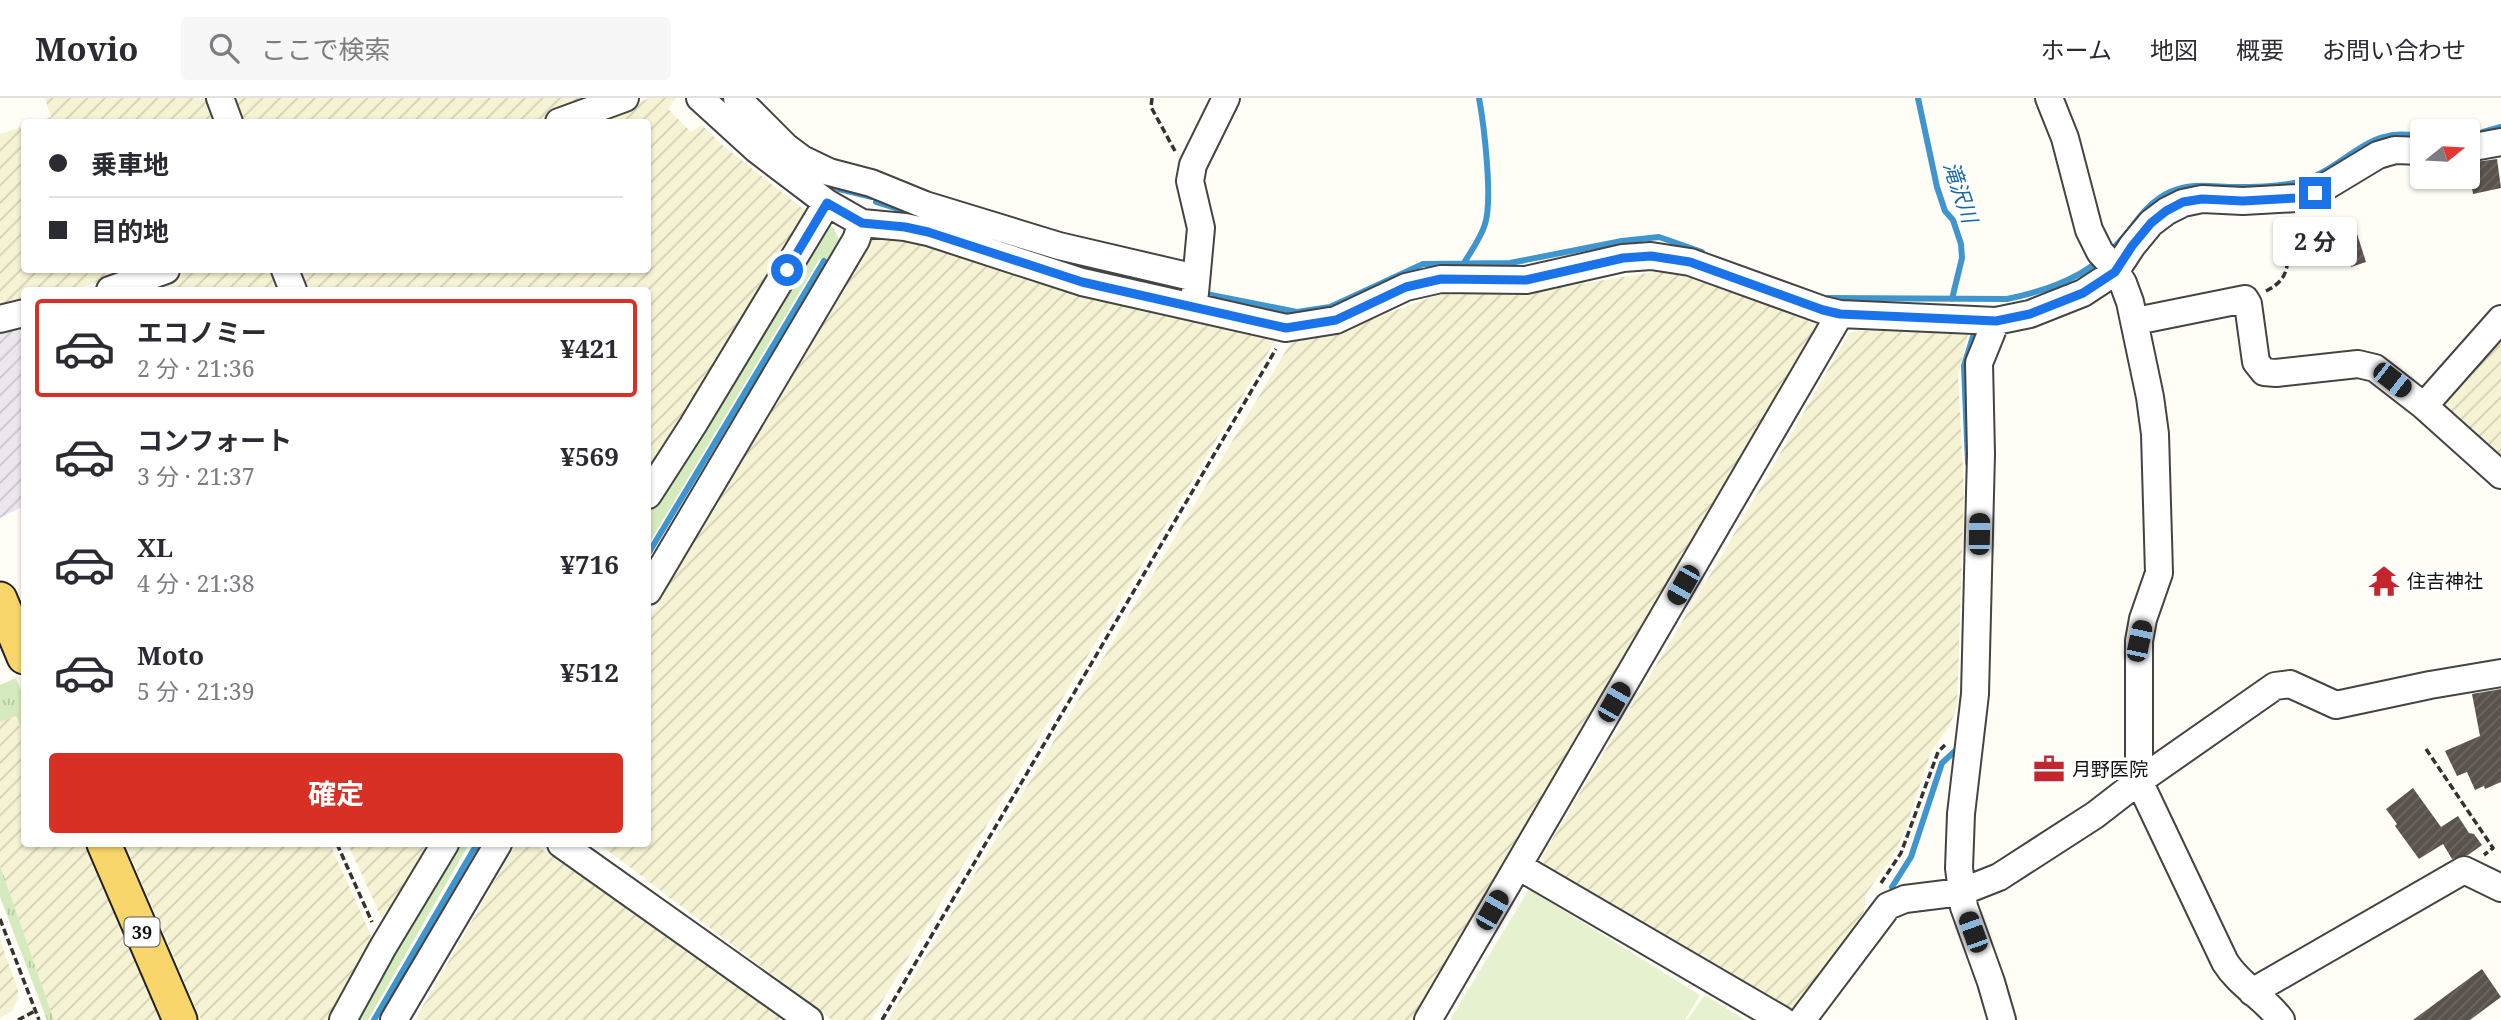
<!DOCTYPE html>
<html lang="ja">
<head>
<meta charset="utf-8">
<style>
  :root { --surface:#fff; --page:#f7f7f7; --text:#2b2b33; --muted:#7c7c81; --line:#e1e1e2; --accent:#d93025 }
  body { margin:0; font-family:"Noto Serif","Noto Sans JP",serif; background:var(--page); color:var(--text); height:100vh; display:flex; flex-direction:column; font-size:26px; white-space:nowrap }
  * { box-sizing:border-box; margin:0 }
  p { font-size:23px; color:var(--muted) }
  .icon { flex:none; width:38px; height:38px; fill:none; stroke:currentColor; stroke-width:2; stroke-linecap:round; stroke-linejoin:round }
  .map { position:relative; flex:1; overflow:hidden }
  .details { position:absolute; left:21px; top:189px; width:630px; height:560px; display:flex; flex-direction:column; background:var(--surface); border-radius:7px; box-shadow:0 2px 5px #0004 }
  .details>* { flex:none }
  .guide { position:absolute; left:21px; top:21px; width:630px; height:154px; border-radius:7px; box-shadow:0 2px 5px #0004; display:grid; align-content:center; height:154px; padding:0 28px; background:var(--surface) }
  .needle { width:46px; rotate:72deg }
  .controls { position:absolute; left:2410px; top:21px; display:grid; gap:14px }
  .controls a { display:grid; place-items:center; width:70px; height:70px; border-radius:7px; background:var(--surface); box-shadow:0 2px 5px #0004; font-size:35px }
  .end { position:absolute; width:32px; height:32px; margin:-16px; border:9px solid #1a73e8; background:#fff; box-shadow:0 0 0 4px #fff }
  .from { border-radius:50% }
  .bubble { position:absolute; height:49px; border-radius:7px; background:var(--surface); box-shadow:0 2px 5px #0004; font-size:23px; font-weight:700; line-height:49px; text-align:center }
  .car { position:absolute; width:21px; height:42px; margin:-21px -10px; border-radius:9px; box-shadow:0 0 5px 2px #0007; background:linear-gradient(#222 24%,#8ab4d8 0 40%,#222 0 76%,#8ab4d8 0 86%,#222 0) }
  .guide b { display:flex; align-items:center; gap:24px; height:66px; font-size:26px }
  .guide b+b { border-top:2px solid var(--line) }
  .guide i { width:18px; height:18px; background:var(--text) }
  ul { padding:12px 0 0; list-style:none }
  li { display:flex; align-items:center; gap:21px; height:98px; margin:0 14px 10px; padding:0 14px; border:4px solid transparent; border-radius:7px }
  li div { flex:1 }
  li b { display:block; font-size:26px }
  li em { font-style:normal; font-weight:700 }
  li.active { border-color:var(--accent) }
  li>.icon { width:63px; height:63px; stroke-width:1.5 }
  .cta { display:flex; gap:14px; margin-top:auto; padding:14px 28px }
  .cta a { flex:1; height:80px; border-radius:7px; background:var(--accent); color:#fff; font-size:28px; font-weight:700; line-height:80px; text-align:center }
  header { display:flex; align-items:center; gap:42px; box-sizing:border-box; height:98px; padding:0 35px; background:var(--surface); border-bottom:2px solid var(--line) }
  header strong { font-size:33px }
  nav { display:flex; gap:38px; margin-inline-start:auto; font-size:24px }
  .search { width:490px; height:63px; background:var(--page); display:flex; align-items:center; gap:18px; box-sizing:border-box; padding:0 24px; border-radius:7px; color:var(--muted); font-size:26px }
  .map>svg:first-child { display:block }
  .industrial { fill:url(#industrial-furrows) }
  .farmland { fill:url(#farmland-furrows) }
  .grass { fill:url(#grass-tufts) }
  .park { fill:#d5ebbd }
  .pitch { fill:#e6f2cf }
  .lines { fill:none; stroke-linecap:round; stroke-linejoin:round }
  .stream { stroke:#3f96cf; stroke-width:6 }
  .building { fill:url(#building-hatch) }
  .minor-casing { stroke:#444; stroke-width:30 }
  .major-casing { stroke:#222; stroke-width:37 }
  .path { stroke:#333; stroke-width:3.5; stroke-dasharray:7 3.5; stroke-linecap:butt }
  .minor { stroke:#fff; stroke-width:26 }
  .major { stroke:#f9d66b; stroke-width:33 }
  .route { stroke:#1a73e8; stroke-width:9 }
  .labels { text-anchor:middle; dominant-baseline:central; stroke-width:7; stroke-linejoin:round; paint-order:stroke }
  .shield { fill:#fff; stroke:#585858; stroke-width:2 }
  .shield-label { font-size:18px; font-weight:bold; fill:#111 }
  .poi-label { font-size:19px; fill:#111; stroke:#fff; text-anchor:start }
  .water-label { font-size:21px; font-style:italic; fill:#1768a6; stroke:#fff }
</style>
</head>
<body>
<header>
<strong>Movio</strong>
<div class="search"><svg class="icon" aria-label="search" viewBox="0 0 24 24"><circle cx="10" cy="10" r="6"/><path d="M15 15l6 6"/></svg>ここで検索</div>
<nav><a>ホーム</a><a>地図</a><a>概要</a><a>お問い合わせ</a></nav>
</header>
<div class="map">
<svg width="2501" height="922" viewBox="0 0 2501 922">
  <defs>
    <pattern id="industrial-furrows" width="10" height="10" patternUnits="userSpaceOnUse" patternTransform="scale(1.75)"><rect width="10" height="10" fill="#eee6ef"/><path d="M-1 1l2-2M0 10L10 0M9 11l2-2" fill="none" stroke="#cbc4cc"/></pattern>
    <pattern id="farmland-furrows" width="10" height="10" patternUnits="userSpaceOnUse" patternTransform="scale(1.75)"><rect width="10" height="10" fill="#f6f3d4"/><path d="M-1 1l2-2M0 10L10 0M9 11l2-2" fill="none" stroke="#d2cfb5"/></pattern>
    <pattern id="grass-tufts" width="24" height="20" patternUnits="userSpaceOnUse" patternTransform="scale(1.75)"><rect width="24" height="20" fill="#d5ebbd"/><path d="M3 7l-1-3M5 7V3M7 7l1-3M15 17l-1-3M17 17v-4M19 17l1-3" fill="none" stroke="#b6c8a1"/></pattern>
    <pattern id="building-hatch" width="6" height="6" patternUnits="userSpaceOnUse" patternTransform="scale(1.75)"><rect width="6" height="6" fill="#5a524d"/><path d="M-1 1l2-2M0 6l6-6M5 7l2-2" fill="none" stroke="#6d6662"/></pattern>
  </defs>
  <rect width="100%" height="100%" fill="#fffdf5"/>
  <path class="industrial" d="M24,222V345L23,346L24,408L0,420V228Z"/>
  <path class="farmland" d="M45,0H210L220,24H36L51,19Z
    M229,0H597L533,24H239Z
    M650,0H676L668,11L691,34L702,27L721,46L808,115L648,387V192H303L295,172H648V24H583Z
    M24,28V172H135L73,192H24V204L0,210V36Z
    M883,136L915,141L1272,238L1275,243L871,922H832L599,746H648V524L819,224L873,142Z
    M194,172H277L284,192H143Z
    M1655,174L1681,175L1823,227L1415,922H888L1293,241L1337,234L1437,197L1530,194Z
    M2501,231V370L2440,315L2441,298Z
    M1969,232L1958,278L1964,392L1957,610L1949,628L1931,654L1904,735L1891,761L1866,796L1864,814L1790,915L1778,910L1545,767L1541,760L1729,445L1849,235L1856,233Z
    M16,618L20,629L24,628V746H88L165,922H54L0,767V624Z
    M125,746H330L370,835L373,847L332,922H201Z
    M348,746H432L389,820L381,819Z
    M516,746H533L616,797L791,922H415Z
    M0,842L18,892V900L12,913L0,920Z"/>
  <path class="grass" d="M16,580L24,600V628L21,629L16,618L0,624V587Z
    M0,767L54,922H47L0,799Z"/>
  <path class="park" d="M825,122L834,131L839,142L827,165L820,160L648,447V418Z
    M452,746H469L368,922H350Z"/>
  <path class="pitch" d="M1529,791L1700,897L1685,922H1450Z
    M1705,897L1745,922H1687Z"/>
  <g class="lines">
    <path class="stream" d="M1918,0L1937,89L1945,113L1953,122L1961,146L1962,160L1952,201
      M2483,34L2501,29
      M830,86L839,91L872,99
      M876,104L914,116
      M2109,154C2133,134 2139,109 2170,94C2190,85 2208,88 2229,89C2251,89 2277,89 2299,84C2331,76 2355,47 2384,39C2397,35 2409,37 2422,38
      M1464,165C1471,153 1481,140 1485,126C1493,102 1484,27 1479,0
      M1130,178L1187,193
      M1201,195L1297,214L1330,209L1423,166L1510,165L1622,143L1659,139L1702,154
      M1827,200L2007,201C2037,195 2075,183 2098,163
      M1968,365L1964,268L1975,232
      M648,456L824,163
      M1892,789L1911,759L1942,665L1955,653
      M374,922L477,746"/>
  </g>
  <path class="building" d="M2497,61L2501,90L2473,96L2468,65Z
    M2354,126L2366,164L2351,169L2339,130Z
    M2501,591V684L2485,691L2484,688L2475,692L2467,674L2457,678L2445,653L2480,638L2472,596Z
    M2413,690L2441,729L2458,718L2469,735L2474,736L2482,747L2468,757L2452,761L2443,746L2419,761L2395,728L2397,726L2386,711Z
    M2482,871L2501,899L2470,922H2413Z"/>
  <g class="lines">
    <defs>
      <path id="minor" d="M220,0L229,24
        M700,0L756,51L827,105L862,125L905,129L928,134L1082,184L1286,230L1336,222L1406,189L1441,181L1526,182L1623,160L1651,158L1690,164L1823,212L1840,216L1996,223L2030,216L2083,195L2115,174L2132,148L2151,125L2167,113L2183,105L2202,101L2243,103L2297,100L2315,95L2378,57L2395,52L2422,53
        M737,0L786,49L802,61L829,74L871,85L925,107L1059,148L1196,180
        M2049,0L2065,40L2089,132L2100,154L2111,166L2123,185L2130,204L2150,299L2155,336L2159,475L2143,521L2139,543V683L2225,864C2240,888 2265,900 2281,922
        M559,24L625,0
        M2468,50L2501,44
        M285,172L293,192
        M110,192L166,172
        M1195,195L1201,130L1190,83L1193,67L1226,0
        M0,221L24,215
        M1996,223L1979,265L1981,356L1975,596L1961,716L1959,770L1964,809L1991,884L2002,922
        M2136,223L2245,201L2248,206L2256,264L2264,274L2276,275L2358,266L2375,270L2424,308L2501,377
        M2424,308L2501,221
        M648,397L693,327L827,105
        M648,493L856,142L862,125
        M561,746L809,922
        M1518,768L1782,922
        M2252,894L2464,772L2501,790
        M343,922L383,849L445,746
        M394,922L498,746
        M1428,922L1840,216
        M1802,922L1888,808L1905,801L1961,794L1999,779L2095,717L2139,683L2275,588L2290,586L2336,607L2430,587L2501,575"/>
      <path id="major" d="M0,501L24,559
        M104,746L180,922"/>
    </defs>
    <use href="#minor" class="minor-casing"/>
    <use href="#major" class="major-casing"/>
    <path class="path" d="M1152,0L1151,9L1175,53
      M2266,193C2295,178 2281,165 2296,147C2303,139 2318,136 2327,132
      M2426,651L2493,750L2484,757
      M337,746L372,824
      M1881,785L1901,755L1938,654L1945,647
      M0,821L39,922
      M18,922L35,913
      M882,922L1276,251"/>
    <use href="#minor" class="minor"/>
    <use href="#major" class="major"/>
  </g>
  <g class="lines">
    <path class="route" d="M787,172L827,105L862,125L905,129L928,134L1082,184L1286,230L1336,222L1406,189L1441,181L1526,182L1623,160L1651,158L1690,164L1823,212L1840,216L1996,223L2030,216L2083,195L2115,174L2132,148L2151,125L2166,113L2183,104L2202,101L2243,103L2297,100L2315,95"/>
  </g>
  <defs>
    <symbol id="temple-bare" viewBox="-9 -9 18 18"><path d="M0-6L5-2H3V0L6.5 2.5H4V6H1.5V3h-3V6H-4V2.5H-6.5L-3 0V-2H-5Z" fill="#c4262e" stroke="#fff" stroke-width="2.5" paint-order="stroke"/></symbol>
    <symbol id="office-bare" viewBox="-9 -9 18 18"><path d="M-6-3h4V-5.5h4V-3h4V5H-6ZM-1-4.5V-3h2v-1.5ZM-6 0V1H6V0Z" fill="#c4262e" stroke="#fff" stroke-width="2.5" paint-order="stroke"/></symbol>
  </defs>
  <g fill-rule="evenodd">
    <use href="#temple-bare" x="2362" y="461" width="44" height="44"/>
    <use href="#office-bare" x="2027" y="649" width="44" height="44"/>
  </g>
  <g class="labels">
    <rect class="shield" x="124.5" y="819.5" width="35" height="29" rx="5"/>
    <g class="shield-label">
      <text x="142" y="834">39</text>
    </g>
    <g class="poi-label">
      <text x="2407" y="483">住吉神社</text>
      <text x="2072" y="671">月野医院</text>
    </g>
    <g class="water-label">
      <text transform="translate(1961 94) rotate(71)">滝沢川</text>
    </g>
  </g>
</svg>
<div class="controls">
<a><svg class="needle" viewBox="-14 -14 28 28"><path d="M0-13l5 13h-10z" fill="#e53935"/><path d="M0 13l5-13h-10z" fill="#7c7c81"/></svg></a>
</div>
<i class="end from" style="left:787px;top:172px"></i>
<i class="end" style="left:2315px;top:95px"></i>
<div class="bubble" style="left:2273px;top:119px;width:84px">2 分</div>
<i class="car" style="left:2392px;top:282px;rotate:128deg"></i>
<i class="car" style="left:1979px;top:436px;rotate:1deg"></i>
<i class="car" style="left:1683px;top:487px;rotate:210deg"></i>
<i class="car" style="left:2139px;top:543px;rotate:12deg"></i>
<i class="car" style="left:1614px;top:604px;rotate:30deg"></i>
<i class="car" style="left:1492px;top:812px;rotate:30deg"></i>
<i class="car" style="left:1973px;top:834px;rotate:340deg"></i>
<div class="guide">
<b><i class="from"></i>乗車地</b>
<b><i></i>目的地</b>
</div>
<section class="details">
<ul>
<li class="active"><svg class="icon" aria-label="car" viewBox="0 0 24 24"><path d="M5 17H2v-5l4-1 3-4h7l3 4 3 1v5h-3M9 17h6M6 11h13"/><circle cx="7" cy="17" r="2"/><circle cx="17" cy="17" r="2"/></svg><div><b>エコノミー</b><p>2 分 · 21:36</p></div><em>¥421</em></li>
<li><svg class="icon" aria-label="car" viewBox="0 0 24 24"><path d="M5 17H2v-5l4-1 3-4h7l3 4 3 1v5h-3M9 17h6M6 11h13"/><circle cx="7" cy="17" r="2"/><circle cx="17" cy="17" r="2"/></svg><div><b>コンフォート</b><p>3 分 · 21:37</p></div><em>¥569</em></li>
<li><svg class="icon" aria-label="car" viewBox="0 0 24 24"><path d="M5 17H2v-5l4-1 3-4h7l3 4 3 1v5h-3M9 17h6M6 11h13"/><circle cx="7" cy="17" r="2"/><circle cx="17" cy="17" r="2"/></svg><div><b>XL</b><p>4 分 · 21:38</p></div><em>¥716</em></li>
<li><svg class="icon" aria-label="car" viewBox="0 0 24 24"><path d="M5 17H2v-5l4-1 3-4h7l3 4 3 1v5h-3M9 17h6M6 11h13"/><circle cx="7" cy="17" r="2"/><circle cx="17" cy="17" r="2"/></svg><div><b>Moto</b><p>5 分 · 21:39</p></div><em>¥512</em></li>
</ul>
<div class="cta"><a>確定</a></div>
</section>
</div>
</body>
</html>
